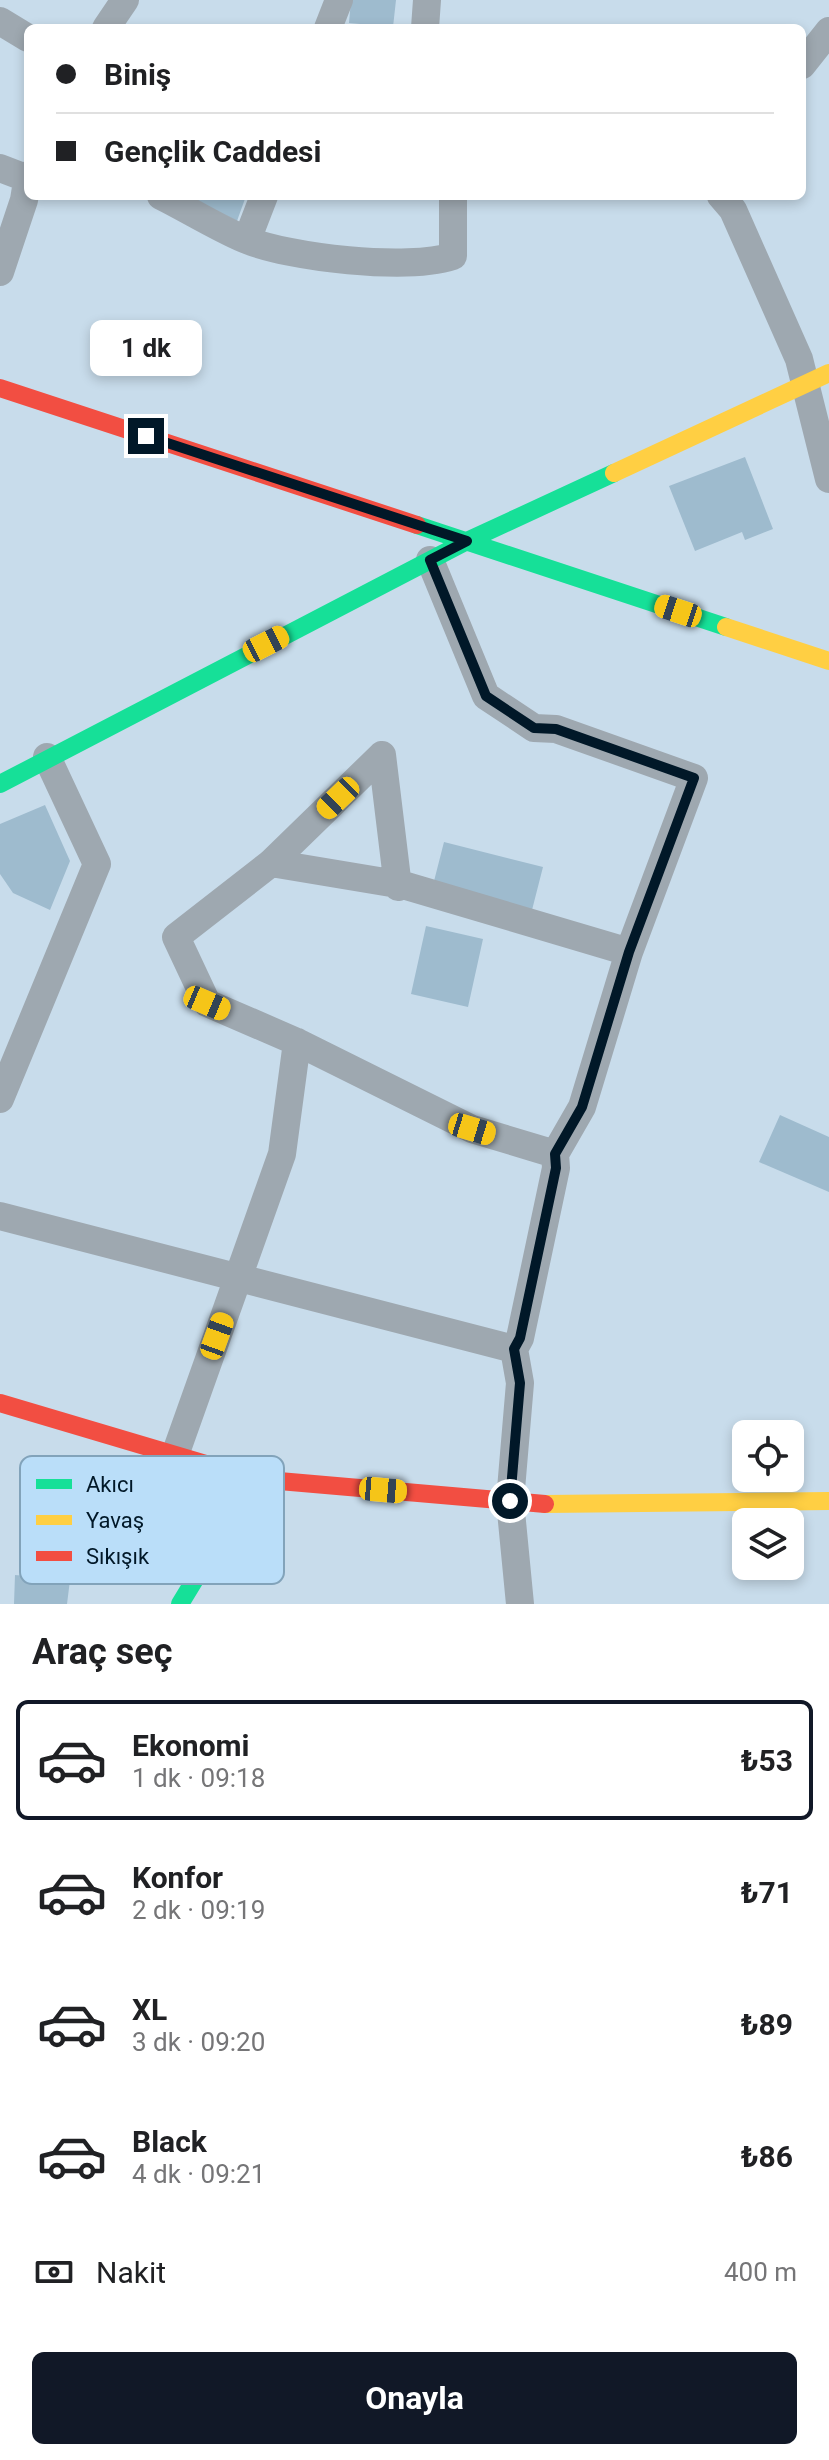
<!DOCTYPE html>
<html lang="tr">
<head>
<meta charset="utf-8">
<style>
  :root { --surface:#fff; --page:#f6f6f6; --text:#202124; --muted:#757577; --line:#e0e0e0; --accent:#111827 }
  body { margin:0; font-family:Roboto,sans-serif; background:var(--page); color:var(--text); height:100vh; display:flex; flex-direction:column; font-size:30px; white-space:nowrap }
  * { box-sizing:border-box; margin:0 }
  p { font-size:26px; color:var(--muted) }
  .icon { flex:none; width:44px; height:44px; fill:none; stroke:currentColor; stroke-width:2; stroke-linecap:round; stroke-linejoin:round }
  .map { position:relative; height:1604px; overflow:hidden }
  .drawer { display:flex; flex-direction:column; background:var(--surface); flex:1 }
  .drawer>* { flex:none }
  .top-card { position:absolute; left:24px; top:24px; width:782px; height:176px; border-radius:12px; box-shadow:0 4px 12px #0003; display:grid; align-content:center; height:176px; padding:0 32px; background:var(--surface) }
  .fabs { position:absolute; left:732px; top:1420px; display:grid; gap:16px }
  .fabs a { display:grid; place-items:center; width:72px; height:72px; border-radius:12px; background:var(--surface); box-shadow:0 4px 12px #0003; font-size:40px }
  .end { position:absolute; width:36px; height:36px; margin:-18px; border:10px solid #011828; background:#fff; box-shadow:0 0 0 4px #fff }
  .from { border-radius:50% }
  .bubble { position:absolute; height:56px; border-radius:12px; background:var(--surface); box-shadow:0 4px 12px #0003; font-size:26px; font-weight:700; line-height:56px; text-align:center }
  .car { position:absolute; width:24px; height:48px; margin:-24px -12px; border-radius:10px; box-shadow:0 0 6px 2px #0007; background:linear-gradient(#f5c518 24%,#345 0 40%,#f5c518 0 76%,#345 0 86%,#f5c518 0) }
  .top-card b { display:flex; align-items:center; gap:28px; height:76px; font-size:30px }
  .top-card b+b { border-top:2px solid var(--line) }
  .top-card i { width:20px; height:20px; background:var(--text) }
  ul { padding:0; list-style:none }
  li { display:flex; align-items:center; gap:24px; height:120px; margin:0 16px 12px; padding:0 16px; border:4px solid transparent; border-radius:12px }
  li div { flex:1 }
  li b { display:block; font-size:30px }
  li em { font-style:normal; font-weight:700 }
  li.active { border-color:var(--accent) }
  li>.icon { width:72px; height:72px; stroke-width:1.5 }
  h2 { padding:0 32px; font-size:36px; line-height:96px }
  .pay { display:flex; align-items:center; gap:20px; height:88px; padding:0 32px; font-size:30px }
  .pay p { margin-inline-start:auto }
  .button { display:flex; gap:16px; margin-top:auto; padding:16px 32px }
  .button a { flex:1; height:92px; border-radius:12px; background:var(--accent); color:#fff; font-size:32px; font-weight:700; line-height:92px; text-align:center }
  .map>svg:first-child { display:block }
  .building { fill:#9ebbce }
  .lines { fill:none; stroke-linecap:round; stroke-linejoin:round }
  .street { stroke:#9ea8b0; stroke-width:28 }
  .fast { stroke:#16e098; stroke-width:18 }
  .slow { stroke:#ffcf43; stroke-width:18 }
  .jam { stroke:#f24e42; stroke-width:18 }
  .route { stroke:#011828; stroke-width:10 }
  .key { fill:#badef9; stroke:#82a3ba; stroke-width:2 }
  .key-label { font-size:22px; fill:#011828 }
</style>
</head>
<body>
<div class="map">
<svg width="829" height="1604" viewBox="0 0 829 1604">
  <rect width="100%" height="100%" fill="#c8dceb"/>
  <path class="building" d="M351,0H396L393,27L349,23Z
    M188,196H246L237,221Z
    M745,457L773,529L745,540L742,532L695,551L669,486Z
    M45,805L70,861L50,910L13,893L0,874V824Z
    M444,842L543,867L532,910L433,885Z
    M426,926L483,939L468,1007L411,994Z
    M780,1115L829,1137V1192L759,1162Z
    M15,1575L70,1580L67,1604H14Z"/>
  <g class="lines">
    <path class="street" d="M0,21L28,38
      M106,28L125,0
      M328,28L339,0
      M425,28L427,0
      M802,65L829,31
      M0,168L26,178
      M161,196C189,210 216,227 244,239C289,258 408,271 453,256V196
      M721,196L733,210L799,359L829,479
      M247,240L264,196
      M0,272L24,200L28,175
      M430,560L486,696L534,728L556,729L694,778L629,952L582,1107L555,1154L556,1168L520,1338L514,1349L520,1383L510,1501L520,1604
      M382,755L271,863L176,937L207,1003L297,1042L472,1129L555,1154
      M382,755L398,887
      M271,863L403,885L629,952
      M0,1099L97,864L47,757
      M0,1216L514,1349
      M175,1455L282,1154L297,1042"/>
    <path class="fast" d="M417,525L726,627
      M0,784L467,541L614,473
      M180,1604L256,1479"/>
    <path class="slow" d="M614,473L829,373
      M726,627L829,661
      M545,1504L829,1501"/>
    <path class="jam" d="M0,388L417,525
      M0,1403L256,1479L545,1504"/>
  </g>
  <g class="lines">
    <path class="route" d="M146,436L467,541L430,560L486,696L534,728L556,729L694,778L629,952L582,1107L555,1154L556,1168L520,1338L514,1349L520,1383L510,1501"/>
  </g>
  <rect x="20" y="1456" width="264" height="128" rx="12" class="key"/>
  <rect x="36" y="1479" width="36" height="10" fill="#16e098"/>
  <rect x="36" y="1515" width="36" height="10" fill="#ffcf43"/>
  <rect x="36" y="1551" width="36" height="10" fill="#f24e42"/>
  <g class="key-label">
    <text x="86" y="1492">Akıcı</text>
    <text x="86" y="1528">Yavaş</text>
    <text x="86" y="1564">Sıkışık</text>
  </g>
</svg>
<div class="fabs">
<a><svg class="icon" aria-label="locate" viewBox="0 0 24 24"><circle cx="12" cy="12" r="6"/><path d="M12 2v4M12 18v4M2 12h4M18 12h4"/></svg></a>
<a><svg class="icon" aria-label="layers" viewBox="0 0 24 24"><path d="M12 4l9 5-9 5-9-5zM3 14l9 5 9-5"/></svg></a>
</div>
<i class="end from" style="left:510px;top:1501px"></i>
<i class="end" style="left:146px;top:436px"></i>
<div class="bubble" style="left:90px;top:320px;width:112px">1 dk</div>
<i class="car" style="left:678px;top:611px;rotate:288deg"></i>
<i class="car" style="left:266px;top:644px;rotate:63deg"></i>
<i class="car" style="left:338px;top:798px;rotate:226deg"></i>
<i class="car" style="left:207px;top:1003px;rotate:113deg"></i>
<i class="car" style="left:472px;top:1129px;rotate:107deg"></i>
<i class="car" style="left:217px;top:1336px;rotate:20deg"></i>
<i class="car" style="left:383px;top:1490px;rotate:95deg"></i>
<div class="top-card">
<b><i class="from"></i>Biniş</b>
<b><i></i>Gençlik Caddesi</b>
</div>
</div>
<section class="drawer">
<h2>Araç seç</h2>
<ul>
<li class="active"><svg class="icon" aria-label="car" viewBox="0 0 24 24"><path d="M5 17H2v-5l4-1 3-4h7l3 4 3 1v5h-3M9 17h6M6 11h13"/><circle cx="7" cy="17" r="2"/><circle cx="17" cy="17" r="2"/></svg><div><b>Ekonomi</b><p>1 dk · 09:18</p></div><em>₺53</em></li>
<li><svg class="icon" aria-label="car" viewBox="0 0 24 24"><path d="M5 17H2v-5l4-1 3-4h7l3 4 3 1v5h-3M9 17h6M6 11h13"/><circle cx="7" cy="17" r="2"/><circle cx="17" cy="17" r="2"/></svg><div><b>Konfor</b><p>2 dk · 09:19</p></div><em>₺71</em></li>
<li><svg class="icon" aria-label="car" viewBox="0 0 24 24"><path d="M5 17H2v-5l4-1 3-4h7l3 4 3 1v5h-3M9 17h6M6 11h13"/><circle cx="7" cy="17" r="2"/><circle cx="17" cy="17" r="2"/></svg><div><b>XL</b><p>3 dk · 09:20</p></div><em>₺89</em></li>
<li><svg class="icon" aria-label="car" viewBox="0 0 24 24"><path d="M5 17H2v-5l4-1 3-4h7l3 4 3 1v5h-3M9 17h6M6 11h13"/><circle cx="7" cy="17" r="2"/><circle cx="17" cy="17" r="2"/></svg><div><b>Black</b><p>4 dk · 09:21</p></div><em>₺86</em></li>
</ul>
<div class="pay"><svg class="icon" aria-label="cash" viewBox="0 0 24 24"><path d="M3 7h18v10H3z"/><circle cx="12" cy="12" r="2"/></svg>Nakit<p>400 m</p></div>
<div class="button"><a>Onayla</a></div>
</section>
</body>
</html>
